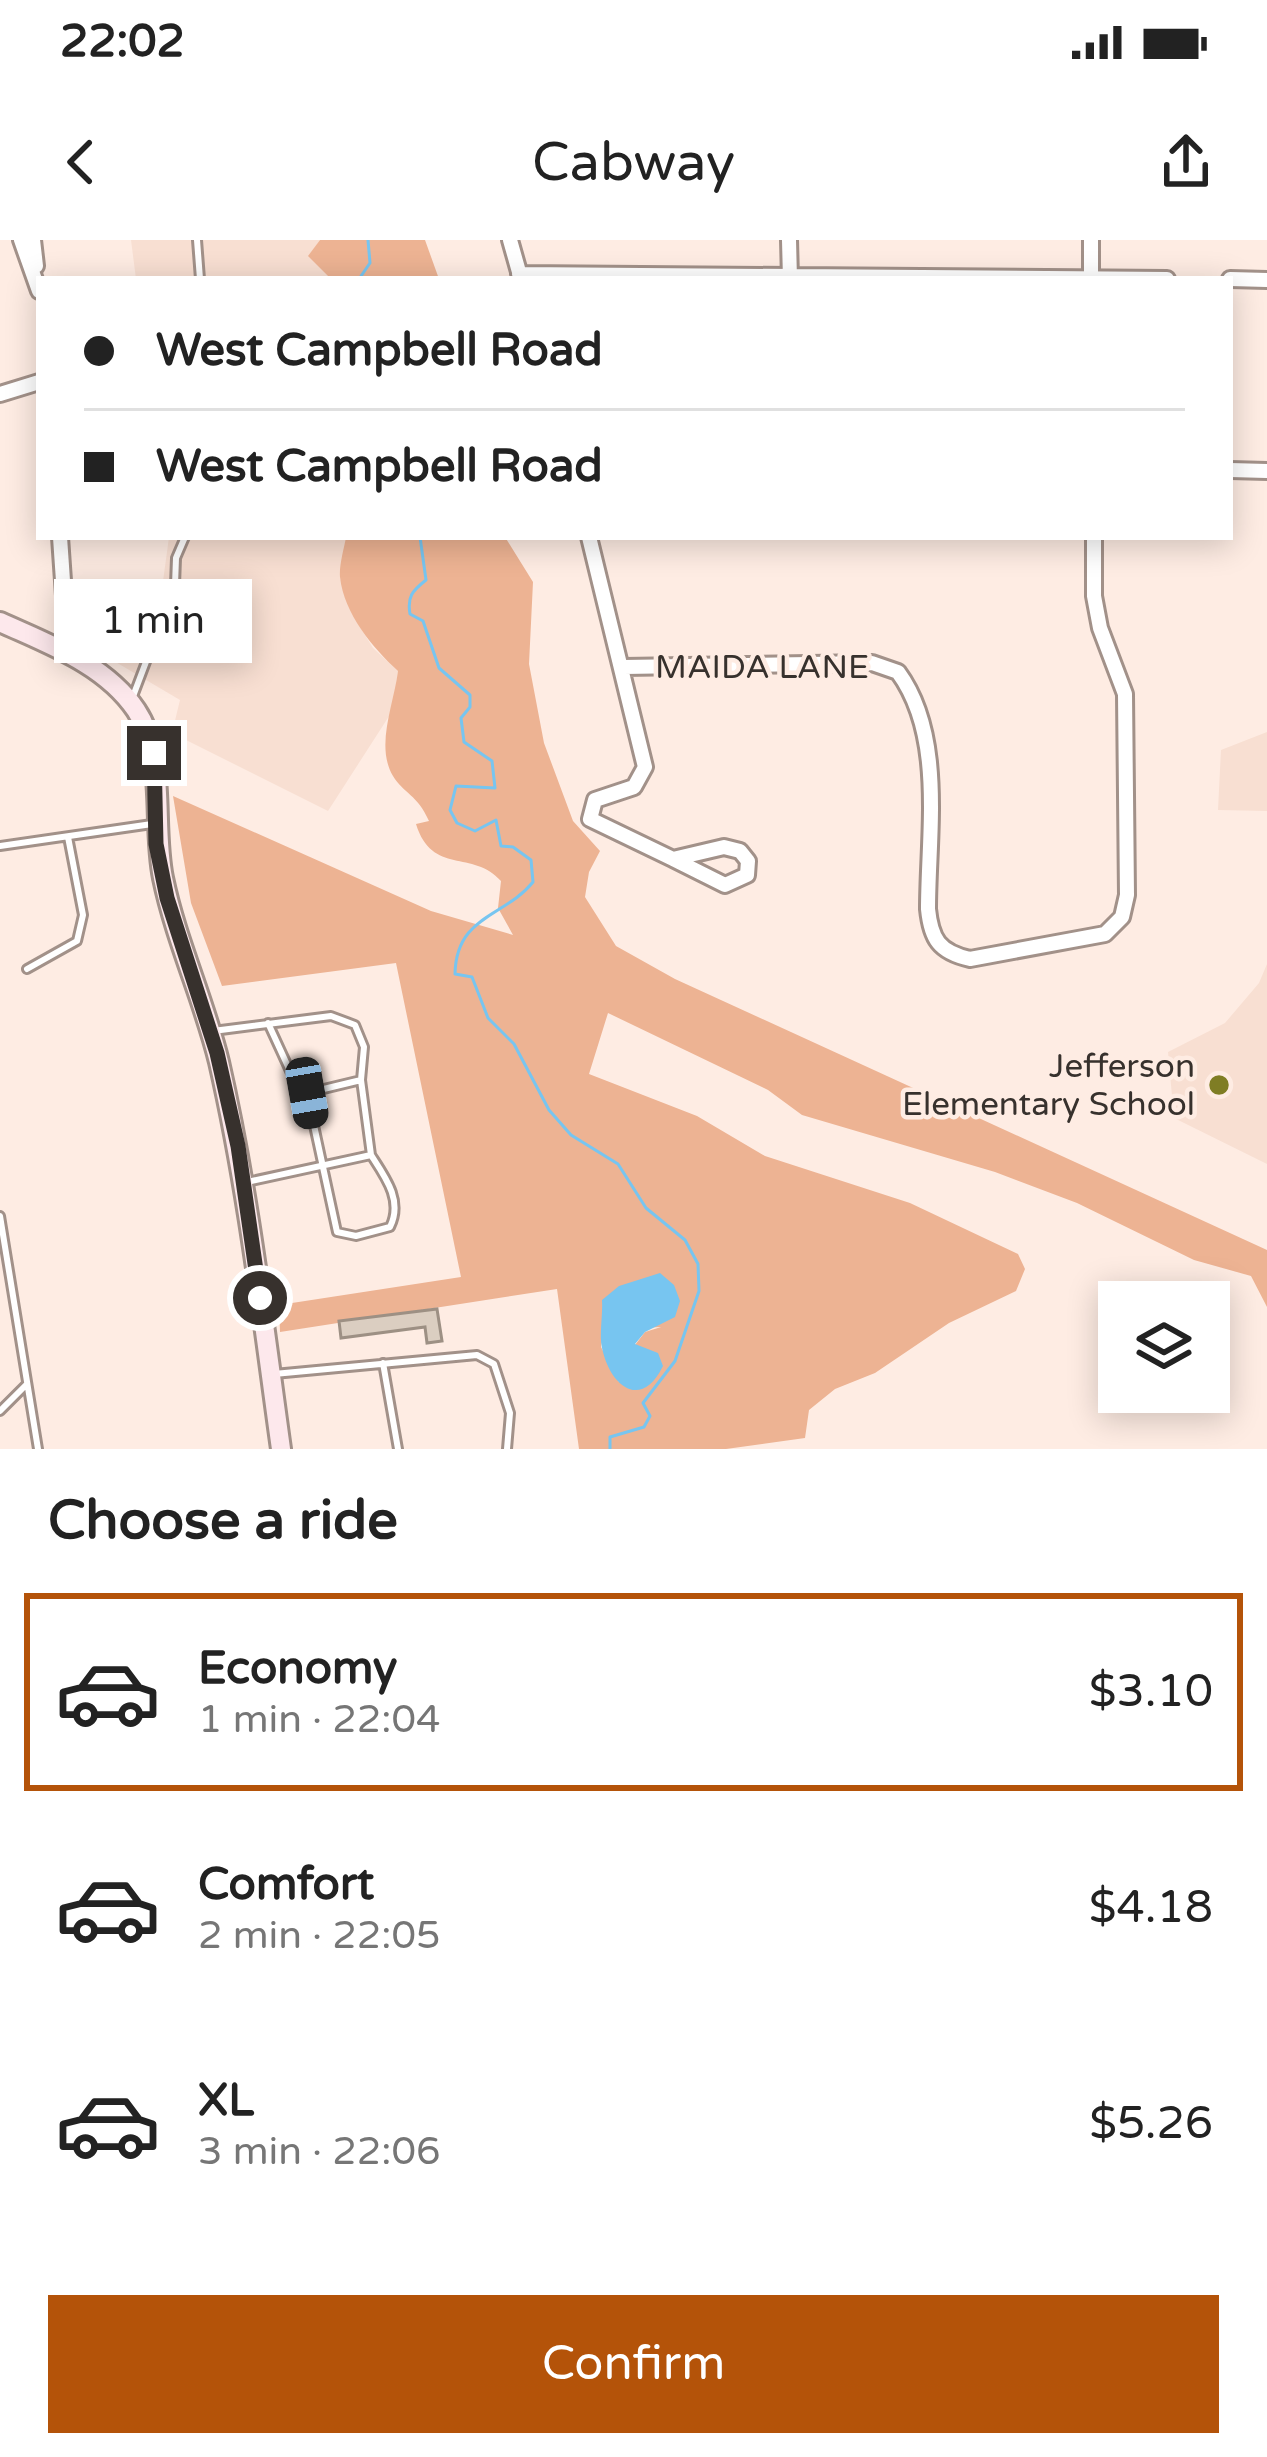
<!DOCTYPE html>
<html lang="en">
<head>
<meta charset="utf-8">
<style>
  :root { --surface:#fff; --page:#f2f2f2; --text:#222; --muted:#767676; --line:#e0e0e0; --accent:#b45309 }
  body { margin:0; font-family:"Varela Round",sans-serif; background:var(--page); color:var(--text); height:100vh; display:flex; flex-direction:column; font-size:45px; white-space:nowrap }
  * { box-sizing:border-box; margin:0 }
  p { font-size:39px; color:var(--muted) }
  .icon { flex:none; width:66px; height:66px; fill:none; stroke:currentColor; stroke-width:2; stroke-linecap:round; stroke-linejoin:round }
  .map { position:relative; height:1209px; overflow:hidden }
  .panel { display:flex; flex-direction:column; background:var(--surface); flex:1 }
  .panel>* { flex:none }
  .top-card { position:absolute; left:36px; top:36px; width:1197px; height:264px; border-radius:0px; box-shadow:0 6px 30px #0003; display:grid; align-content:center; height:264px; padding:0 48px; background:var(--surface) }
  .fabs { position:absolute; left:1098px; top:1041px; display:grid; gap:24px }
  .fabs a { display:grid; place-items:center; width:132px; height:132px; border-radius:0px; background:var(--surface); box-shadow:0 6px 30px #0003; font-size:60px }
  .end { position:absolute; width:54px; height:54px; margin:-27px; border:15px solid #37312d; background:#fff; box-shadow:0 0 0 6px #fff }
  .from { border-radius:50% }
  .bubble { position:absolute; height:84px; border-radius:0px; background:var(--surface); box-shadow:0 6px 30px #0003; font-size:39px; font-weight:600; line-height:84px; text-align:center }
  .car { position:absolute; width:36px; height:72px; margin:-36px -18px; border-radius:15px; box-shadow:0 0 9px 3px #0007; background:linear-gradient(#222 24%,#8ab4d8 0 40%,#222 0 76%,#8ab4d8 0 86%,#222 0) }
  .top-card b { display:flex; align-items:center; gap:42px; height:114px; font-size:45px }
  .top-card b+b { border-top:3px solid var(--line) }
  .top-card i { width:30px; height:30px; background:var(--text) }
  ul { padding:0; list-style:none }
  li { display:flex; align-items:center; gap:36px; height:198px; margin:0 24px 18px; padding:0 24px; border:6px solid transparent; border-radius:0px }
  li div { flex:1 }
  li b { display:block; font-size:45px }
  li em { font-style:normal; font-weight:600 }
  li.on { border-color:var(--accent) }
  li>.icon { width:108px; height:108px; stroke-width:1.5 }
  h2 { padding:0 48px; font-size:54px; line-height:144px }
  .action { display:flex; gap:24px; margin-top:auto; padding:24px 48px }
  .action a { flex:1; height:138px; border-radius:0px; background:var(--accent); color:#fff; font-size:48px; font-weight:600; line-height:138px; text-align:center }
  .status { display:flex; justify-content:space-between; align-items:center; height:84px; padding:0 60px; background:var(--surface); direction:ltr }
  .status svg { height:33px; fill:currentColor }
  header { display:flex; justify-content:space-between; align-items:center; height:156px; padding:0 48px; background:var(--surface); font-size:54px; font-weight:600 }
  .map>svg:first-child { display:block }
  .built { fill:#f8dfd2 }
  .green { fill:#edb393; fill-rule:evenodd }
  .water { fill:#77c5f0 }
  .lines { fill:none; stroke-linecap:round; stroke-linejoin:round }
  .stream { stroke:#77c5f0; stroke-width:3 }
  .building { fill:#dbcec1; stroke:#9d9084; stroke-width:3 }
  .lane-casing { stroke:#a29189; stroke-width:12 }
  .street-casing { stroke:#a29189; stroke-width:20 }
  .secondary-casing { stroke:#a29189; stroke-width:24 }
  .lane { stroke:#fff; stroke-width:6 }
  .street { stroke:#fff; stroke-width:14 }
  .secondary { stroke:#fde8ec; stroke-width:18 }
  .route { stroke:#37312d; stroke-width:15 }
  .poi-dot { fill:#7f7d24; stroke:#feece3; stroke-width:4.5 }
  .labels { text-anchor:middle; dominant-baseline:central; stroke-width:9; stroke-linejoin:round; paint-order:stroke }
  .street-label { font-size:33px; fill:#37312d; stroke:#feece3 }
  .poi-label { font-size:33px; fill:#37312d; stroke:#feece3; text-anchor:end }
</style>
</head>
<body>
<div class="status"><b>22:02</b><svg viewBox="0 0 49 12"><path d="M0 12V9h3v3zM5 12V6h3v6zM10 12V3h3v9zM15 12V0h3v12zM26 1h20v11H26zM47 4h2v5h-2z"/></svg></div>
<header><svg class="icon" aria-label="back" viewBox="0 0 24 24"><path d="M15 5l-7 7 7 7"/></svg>Cabway<svg class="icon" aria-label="share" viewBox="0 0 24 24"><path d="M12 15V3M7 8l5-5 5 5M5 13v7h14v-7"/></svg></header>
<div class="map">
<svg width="1267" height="1209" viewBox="0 0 1267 1209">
  <rect width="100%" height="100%" fill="#feece3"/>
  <path class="built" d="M131,0H320L309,16L331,39H136Z
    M169,297H346L340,338L357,382L373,408L398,431L393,470L328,571L172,493L180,460L75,398L74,355L161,356Z
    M1267,492V571L1218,570L1221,510Z
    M1267,724V924L1174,878L1168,812L1225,783L1259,743Z"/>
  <path class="green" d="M320,0H425L439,39H331L308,16Z
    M346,297H505L533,342L529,424L544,503L573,581L600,611L589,632L585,657L616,706L675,739L1267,1010V1067L1251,1036L1194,1020L1077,963L995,932L802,875L768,850L608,773L589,834L697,876L765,916L910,963L1018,1014L1025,1029L1016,1051L949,1083L875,1133L835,1149L809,1170L805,1198L726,1209H579L557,1049L280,1092L279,1065L461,1037L396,723L222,746L191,663L173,556L431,671L513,695L498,668L501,641C473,609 432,636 416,584L429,581C417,554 404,554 393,536C375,506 394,464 398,431C373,408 344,374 340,337C339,325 344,309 346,297ZM661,1087L645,1092L635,1105L645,1111L619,1142L601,1107L603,1090Z"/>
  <path class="water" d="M660,1033L674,1045L680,1061L675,1077L645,1092L635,1104L658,1113L663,1126C641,1171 610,1146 602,1108C599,1095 603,1075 602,1060L619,1046Z"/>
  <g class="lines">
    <path class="stream" d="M359,39L370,23L368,0
      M420,297L426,340C412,351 407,357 410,374L423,381L439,428L470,455V467L461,478L464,502L492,521L495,548L456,546L450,570L457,583L475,591L496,580L501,606L513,607L531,620L533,642C505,677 456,675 455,734L472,737L488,778L514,804L549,870L571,895L618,924L646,968L685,1000L698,1024L699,1051L675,1121L643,1163L650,1176L644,1187L610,1197V1209"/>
  </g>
  <path class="building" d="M437,1069L442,1101L427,1103L425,1087L341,1098L339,1081Z"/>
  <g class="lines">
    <defs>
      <path id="lane" d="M197,0L200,39
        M132,459L175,345L176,318L185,297
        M0,606L152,584
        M27,729L77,701L83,675L68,597
        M268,783L296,844L307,853L337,992L356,996L390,987C403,961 386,938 371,915
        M213,791L331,776L355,785L364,807L361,840
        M247,942L371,915L361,840L307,853
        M0,976L38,1209
        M383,1123L398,1209
        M274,1134L477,1115L494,1124L510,1173L507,1209
        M0,1171L27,1144"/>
      <path id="street" d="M21,0L39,51
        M33,0L36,26
        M510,0L521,39
        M789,0L790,39
        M519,34L1167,39
        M1091,39V0
        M1230,39L1267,40
        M0,154L39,142
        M1230,230L1267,231
        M60,297L68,414
        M589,297L645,527L634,547L595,560L590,579L673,619
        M624,427L872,423L898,432C945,496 928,593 928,669C931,699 939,712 970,719L1105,694L1122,677L1127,655L1125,454L1100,388L1094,356V297
        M724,607L740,611L748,621L747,635L725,645L673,619Z"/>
      <path id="secondary" d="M0,382C48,404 105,424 136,470C167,516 152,585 163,638C176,701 204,760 219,822C248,949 263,1080 281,1209"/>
    </defs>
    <use href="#lane" class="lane-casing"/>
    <use href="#street" class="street-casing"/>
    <use href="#secondary" class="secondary-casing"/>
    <use href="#lane" class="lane"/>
    <use href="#street" class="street"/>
    <use href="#secondary" class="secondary"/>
  </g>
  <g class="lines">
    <path class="route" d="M154,513L156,604L167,658L217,813L238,906L260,1058"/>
  </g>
  <circle class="poi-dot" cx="1219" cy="845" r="12"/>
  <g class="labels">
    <g class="street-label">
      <text x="762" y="427">MAIDA LANE</text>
    </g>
    <g class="poi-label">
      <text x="1195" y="826">Jefferson<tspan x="1195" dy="38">Elementary School</tspan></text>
    </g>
  </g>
</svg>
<div class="fabs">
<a><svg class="icon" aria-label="layers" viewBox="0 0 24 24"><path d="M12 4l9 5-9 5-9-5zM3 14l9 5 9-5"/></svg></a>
</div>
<i class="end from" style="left:260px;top:1058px"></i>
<i class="end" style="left:154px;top:513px"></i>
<div class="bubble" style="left:54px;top:339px;width:198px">1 min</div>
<i class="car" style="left:307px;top:853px;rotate:170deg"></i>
<div class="top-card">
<b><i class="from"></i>West Campbell Road</b>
<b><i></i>West Campbell Road</b>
</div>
</div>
<section class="panel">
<h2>Choose a ride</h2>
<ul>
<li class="on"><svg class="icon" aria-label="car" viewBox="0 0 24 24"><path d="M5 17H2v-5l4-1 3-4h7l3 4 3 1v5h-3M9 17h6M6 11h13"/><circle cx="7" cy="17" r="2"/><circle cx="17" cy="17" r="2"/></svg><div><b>Economy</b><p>1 min · 22:04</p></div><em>$3.10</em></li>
<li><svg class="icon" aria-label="car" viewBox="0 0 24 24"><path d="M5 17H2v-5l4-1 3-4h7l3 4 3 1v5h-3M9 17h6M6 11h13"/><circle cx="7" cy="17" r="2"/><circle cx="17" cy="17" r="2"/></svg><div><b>Comfort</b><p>2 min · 22:05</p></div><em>$4.18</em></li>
<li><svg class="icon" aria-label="car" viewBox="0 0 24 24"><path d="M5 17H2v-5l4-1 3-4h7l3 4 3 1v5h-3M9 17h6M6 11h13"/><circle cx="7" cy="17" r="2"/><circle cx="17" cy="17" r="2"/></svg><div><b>XL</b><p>3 min · 22:06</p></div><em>$5.26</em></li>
</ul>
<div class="action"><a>Confirm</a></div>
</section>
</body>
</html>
